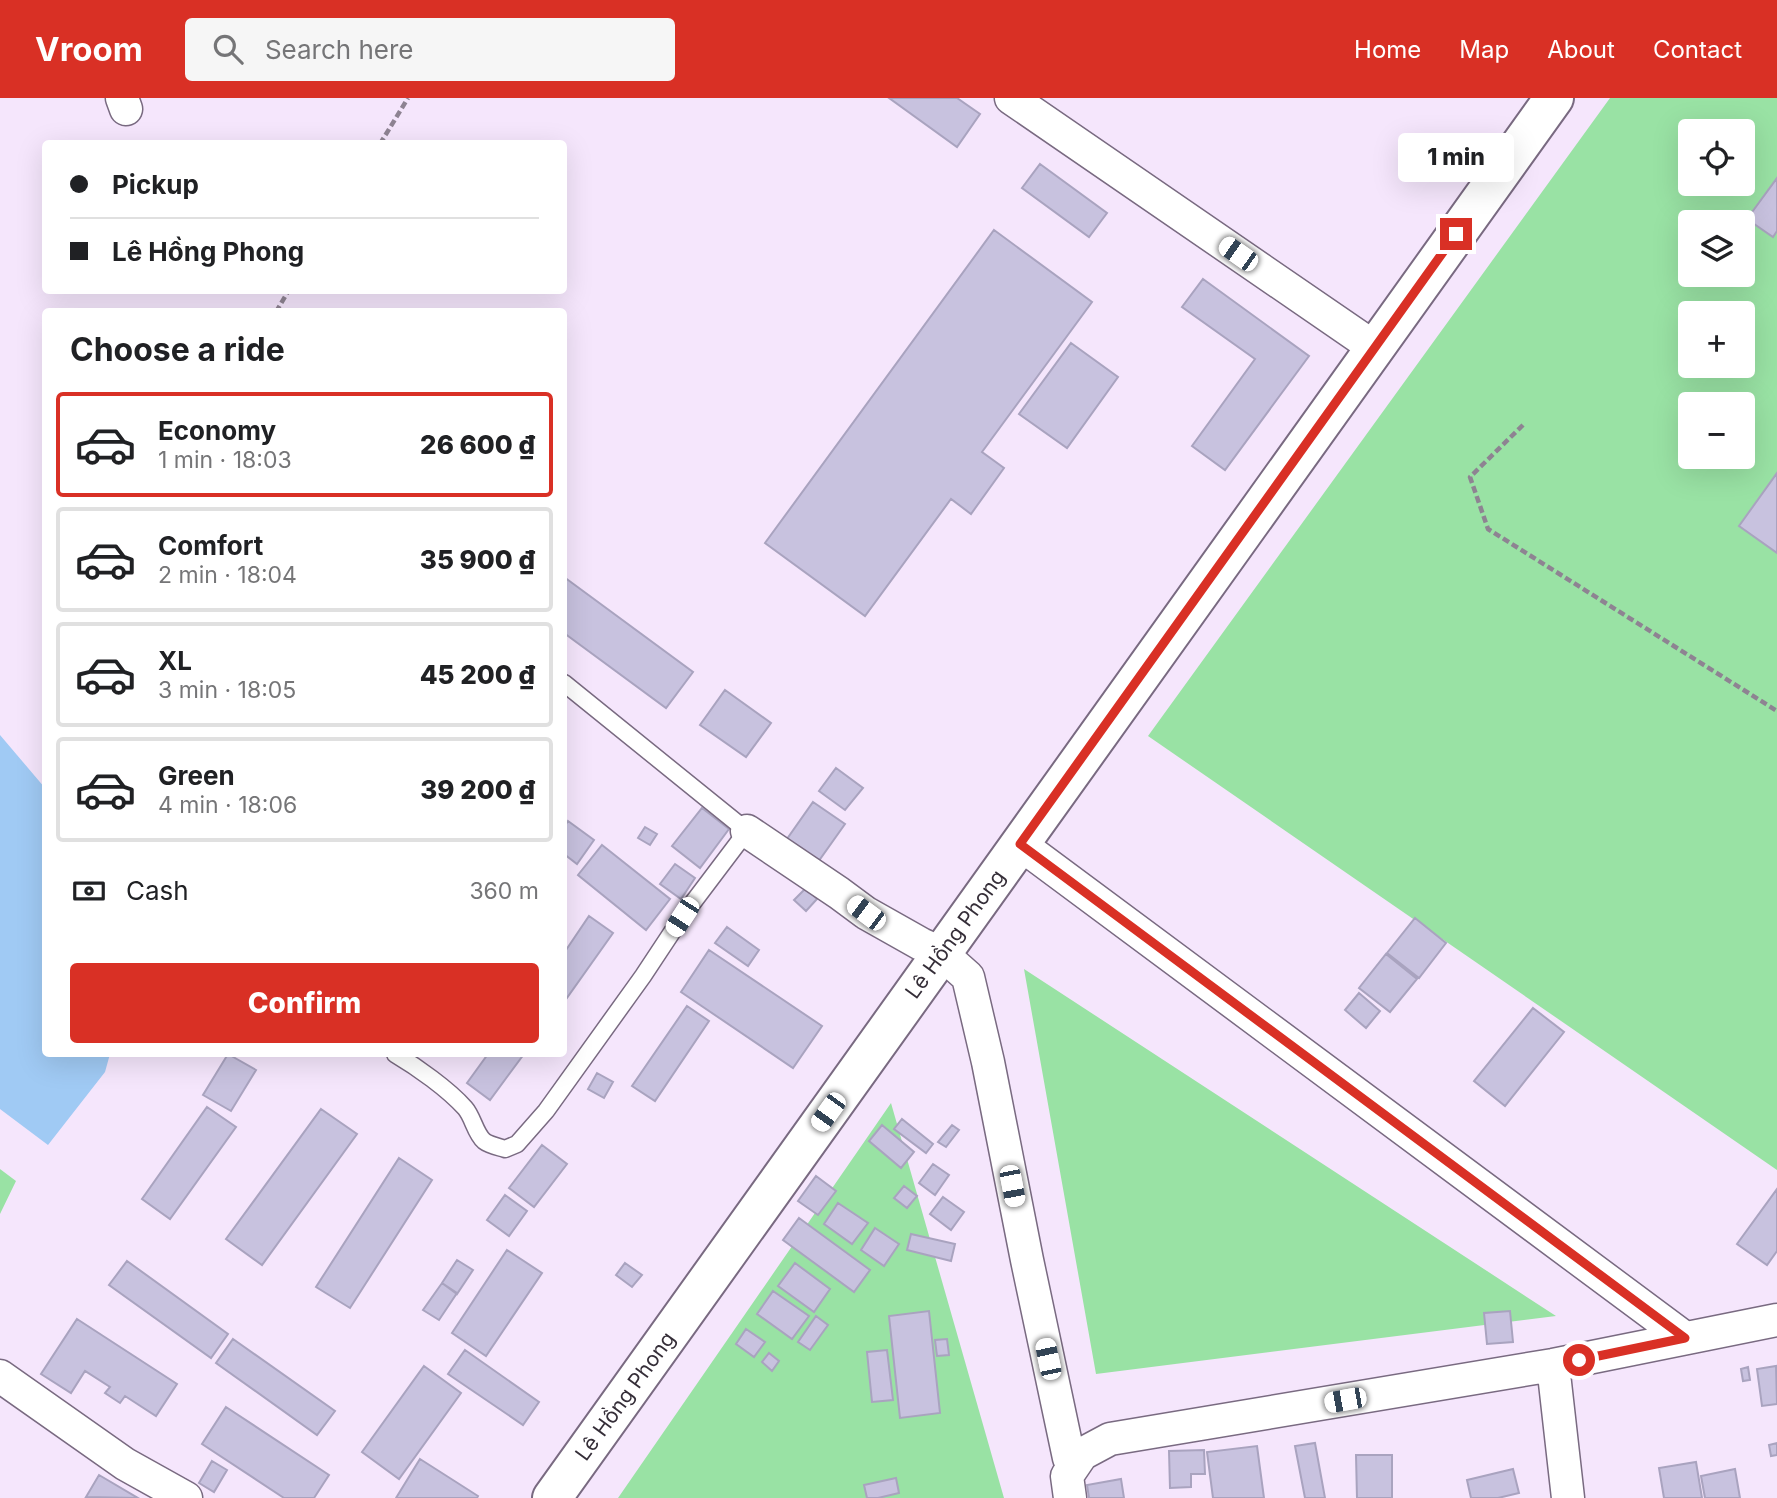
<!DOCTYPE html>
<html lang="en">
<head>
<meta charset="utf-8">
<style>
  :root { --surface:#fff; --page:#f6f6f6; --text:#202124; --muted:#757577; --line:#e0e0e0; --accent:#d93025 }
  body { margin:0; font-family:Inter,sans-serif; background:var(--page); color:var(--text); height:100vh; display:flex; flex-direction:column; font-size:26px; white-space:nowrap }
  * { box-sizing:border-box; margin:0 }
  p { font-size:23px; color:var(--muted) }
  .icon { flex:none; width:38px; height:38px; fill:none; stroke:currentColor; stroke-width:2; stroke-linecap:round; stroke-linejoin:round }
  .map { position:relative; flex:1; overflow:hidden }
  .side { position:absolute; left:42px; top:210px; width:525px; height:749px; display:flex; flex-direction:column; background:var(--surface); border-radius:7px; box-shadow:0 7px 28px #0002 }
  .side>* { flex:none }
  .banner { position:absolute; left:42px; top:42px; width:525px; height:154px; border-radius:7px; box-shadow:0 7px 28px #0002; display:grid; align-content:center; height:154px; padding:0 28px; background:var(--surface) }
  .buttons { position:absolute; left:1678px; top:21px; display:grid; gap:14px }
  .buttons a { display:grid; place-items:center; width:77px; height:77px; border-radius:7px; background:var(--surface); box-shadow:0 7px 28px #0002; font-size:35px }
  .end { position:absolute; width:32px; height:32px; margin:-16px; border:9px solid #d93025; background:#fff; box-shadow:0 0 0 4px #fff }
  .from { border-radius:50% }
  .bubble { position:absolute; height:49px; border-radius:7px; background:var(--surface); box-shadow:0 7px 28px #0002; font-size:23px; font-weight:800; line-height:49px; text-align:center }
  .car { position:absolute; width:21px; height:42px; margin:-21px -10px; border-radius:9px; box-shadow:0 0 5px 2px #0007; background:linear-gradient(#fff 24%,#345 0 40%,#fff 0 76%,#345 0 86%,#fff 0) }
  .banner b { display:flex; align-items:center; gap:24px; height:66px; font-size:26px }
  .banner b+b { border-top:2px solid var(--line) }
  .banner i { width:18px; height:18px; background:var(--text) }
  ul { padding:0; list-style:none }
  li { display:flex; align-items:center; gap:21px; height:105px; margin:0 14px 10px; padding:0 14px; border:4px solid var(--line); border-radius:7px }
  li div { flex:1 }
  li b { display:block; font-size:26px }
  li em { font-style:normal; font-weight:800 }
  li.on { border-color:var(--accent) }
  li>.icon { width:63px; height:63px; stroke-width:1.5 }
  h2 { padding:0 28px; font-size:32px; line-height:84px }
  .pay { display:flex; align-items:center; gap:18px; height:77px; padding:0 28px; font-size:26px }
  .pay p { margin-inline-start:auto }
  .cta { display:flex; gap:14px; margin-top:auto; padding:14px 28px }
  .cta a { flex:1; height:80px; border-radius:7px; background:var(--accent); color:#fff; font-size:28px; font-weight:800; line-height:80px; text-align:center }
  header { display:flex; align-items:center; gap:42px; box-sizing:border-box; height:98px; padding:0 35px; background:var(--accent); color:#fff }
  header strong { font-size:33px }
  nav { display:flex; gap:38px; margin-inline-start:auto; font-size:24px }
  .search { width:490px; height:63px; background:var(--page); display:flex; align-items:center; gap:18px; box-sizing:border-box; padding:0 24px; border-radius:7px; color:var(--muted); font-size:26px }
  .map>svg:first-child { display:block }
  .green { fill:#99e2a4; fill-rule:evenodd }
  .water { fill:#a0caf4 }
  .building { fill:#c8c2df; stroke:#a9a3bf; stroke-width:2 }
  .lines { fill:none; stroke-linecap:round; stroke-linejoin:round }
  .service-casing { stroke:#796a81; stroke-width:19 }
  .minor-casing { stroke:#796a81; stroke-width:35 }
  .tertiary-casing { stroke:#796a81; stroke-width:42 }
  .path { stroke:#8e8392; stroke-width:4.5; stroke-dasharray:7 3.5; stroke-linecap:butt }
  .service { stroke:#fff; stroke-width:16 }
  .minor { stroke:#fff; stroke-width:32 }
  .tertiary { stroke:#fff; stroke-width:38 }
  .route { stroke:#d93025; stroke-width:9 }
  .labels { text-anchor:middle; dominant-baseline:central; stroke-width:6; stroke-linejoin:round; paint-order:stroke }
  .street-label { font-size:21px; fill:#352e38; stroke:#fff }
</style>
</head>
<body>
<header>
<strong>Vroom</strong>
<div class="search"><svg class="icon" aria-label="search" viewBox="0 0 24 24"><circle cx="10" cy="10" r="6"/><path d="M15 15l6 6"/></svg>Search here</div>
<nav><a>Home</a><a>Map</a><a>About</a><a>Contact</a></nav>
</header>
<div class="map">
<svg width="1777" height="1400" viewBox="0 0 1777 1400">
  <rect width="100%" height="100%" fill="#f5e6fc"/>
  <path class="green" d="M1610,0H1777V1072L1148,638ZM1690,33H1743V86H1690ZM1690,124H1743V177H1690ZM1690,215H1743V268H1690ZM1690,306H1743V359H1690Z
    M1024,871L1556,1218L1096,1276Z
    M891,1005L1004,1400H618Z
    M0,1071L16,1083L0,1116Z"/>
  <path class="water" d="M0,637L45,690L46,956H110L105,974L48,1047L0,1011Z"/>
  <path class="building" d="M889,0H957L980,16L957,49Z
    M1040,66L1107,115L1089,139L1022,90Z
    M1777,80V133L1773,139L1747,121Z
    M994,132L1092,204L982,354L1004,370L971,416L951,401L865,518L765,445Z
    M1203,181L1309,258L1225,372L1192,348L1255,261L1182,209Z
    M1071,245L1118,279L1067,350L1019,316Z
    M1777,375V455L1739,428Z
    M564,479L693,574L666,610L564,535Z
    M725,592L771,625L746,659L700,627Z
    M836,670L863,690L845,712L819,693Z
    M813,704L845,726L813,771L782,748Z
    M702,710L729,731L700,770L672,748Z
    M568,723L594,742L577,766L564,756V729Z
    M645,729L657,736L650,747L638,740Z
    M602,747L670,801L646,832L578,777Z
    M675,766L695,780L681,801L660,786Z
    M806,790L817,801L806,813L794,802Z
    M589,818L613,835L564,904V855Z
    M1415,820L1446,845L1419,880L1387,855Z
    M727,829L759,852L748,868L715,845Z
    M709,852L822,928L793,970L681,894Z
    M1386,856L1417,881L1390,914L1359,890Z
    M1359,895L1380,913L1366,930L1345,912Z
    M687,908L709,923L655,1003L632,988Z
    M1533,910L1564,934L1505,1008L1474,983Z
    M228,956L256,972L231,1013L203,997Z
    M488,956H524L490,1002L467,985Z
    M597,975L613,984L604,1000L588,991Z
    M207,1009L236,1029L170,1121L142,1101Z
    M321,1011L357,1036L262,1167L226,1141Z
    M902,1021L933,1046L926,1055L894,1031Z
    M882,1027L914,1054L901,1070L869,1043Z
    M952,1027L959,1032L946,1049L938,1044Z
    M542,1047L567,1066L534,1109L509,1090Z
    M399,1060L432,1082L350,1210L316,1189Z
    M933,1066L949,1077L935,1097L919,1085Z
    M816,1078L836,1093L818,1117L798,1103Z
    M904,1088L917,1098L907,1110L894,1100Z
    M1777,1091V1153L1767,1167L1737,1146Z
    M505,1097L527,1113L509,1138L487,1122Z
    M943,1099L964,1114L951,1132L930,1116Z
    M838,1105L868,1125L852,1146L824,1126Z
    M799,1120L870,1172L854,1194L783,1142Z
    M875,1130L899,1146L884,1168L861,1152Z
    M911,1136L955,1146L951,1163L907,1152Z
    M507,1152L542,1175L486,1258L452,1235Z
    M457,1162L473,1172L457,1196L442,1185Z
    M127,1163L228,1236L211,1260L109,1187Z
    M625,1165L642,1177L632,1189L616,1177Z
    M795,1165L830,1191L814,1214L778,1188Z
    M442,1185L457,1195L439,1222L423,1212Z
    M773,1193L809,1218L792,1241L757,1216Z
    M929,1213L940,1315L900,1320L889,1218Z
    M1510,1213L1513,1244L1487,1246L1484,1215Z
    M816,1218L828,1227L810,1252L798,1244Z
    M77,1221L177,1286L156,1318L125,1298L120,1305L105,1295L110,1289L85,1273L71,1295L41,1276Z
    M746,1231L765,1244L754,1259L736,1246Z
    M233,1241L335,1313L317,1337L216,1265Z
    M947,1241L949,1257L937,1258L935,1242Z
    M465,1252L539,1304L523,1327L448,1276Z
    M887,1252L893,1302L872,1304L867,1254Z
    M769,1255L779,1263L772,1273L762,1264Z
    M424,1268L461,1295L399,1381L362,1354Z
    M1776,1268L1777,1306L1762,1308L1757,1271Z
    M1748,1269L1750,1282L1743,1283L1741,1271Z
    M226,1309L329,1377L314,1400H284L202,1346Z
    M1315,1345L1325,1400H1305L1295,1348Z
    M1777,1345V1357L1771,1358L1769,1347Z
    M1257,1348L1264,1400H1213L1207,1354Z
    M1204,1352L1205,1376H1191V1389L1170,1390L1169,1353Z
    M1356,1357H1392V1400H1357Z
    M420,1361L478,1398L477,1400H396Z
    M212,1363L227,1372L214,1394L199,1385Z
    M1696,1364L1702,1400H1664L1659,1370Z
    M1513,1371L1519,1395L1498,1400H1471L1467,1382Z
    M1735,1371L1740,1400H1705L1701,1378Z
    M99,1377L138,1400L86,1399Z
    M896,1380L899,1395L878,1400H867L864,1387Z
    M1121,1381L1124,1400H1089L1087,1387Z"/>
  <g class="lines">
    <defs>
      <path id="service" d="M395,956C417,969 448,991 465,1010C473,1019 475,1035 484,1043C489,1047 499,1049 505,1051L517,1046L546,1013L643,878L682,819L747,733L564,585"/>
      <path id="minor" d="M122,0L126,11
        M1011,0L1375,250
        M747,733L839,795L866,815L921,846L941,855L968,879L988,964L1027,1162L1069,1360L1082,1356
        M1020,746L1685,1240
        M1553,1267L1568,1400
        M0,1278L125,1366L186,1400
        M1070,1400L1067,1378L1082,1356L1110,1341L1553,1267L1777,1222"/>
      <path id="tertiary" d="M552,1400L1554,0"/>
    </defs>
    <use href="#service" class="service-casing"/>
    <use href="#minor" class="minor-casing"/>
    <use href="#tertiary" class="tertiary-casing"/>
    <path class="path" d="M380,46L408,0
      M276,214L289,192
      M1523,327L1470,379L1488,431L1777,613"/>
    <use href="#service" class="service"/>
    <use href="#minor" class="minor"/>
    <use href="#tertiary" class="tertiary"/>
  </g>
  <g class="lines">
    <path class="route" d="M1456,136L1020,746L1685,1240L1579,1262"/>
  </g>
  <g class="labels">
    <g class="street-label">
      <text transform="translate(955 836) rotate(-54)">Lê Hồng Phong</text>
      <text transform="translate(625 1298) rotate(-54)">Lê Hồng Phong</text>
    </g>
  </g>
</svg>
<div class="buttons">
<a><svg class="icon" aria-label="locate" viewBox="0 0 24 24"><circle cx="12" cy="12" r="6"/><path d="M12 2v4M12 18v4M2 12h4M18 12h4"/></svg></a>
<a><svg class="icon" aria-label="layers" viewBox="0 0 24 24"><path d="M12 4l9 5-9 5-9-5zM3 14l9 5 9-5"/></svg></a>
<a>+</a>
<a>−</a>
</div>
<i class="end from" style="left:1579px;top:1262px"></i>
<i class="end" style="left:1456px;top:136px"></i>
<div class="bubble" style="left:1398px;top:35px;width:116px">1 min</div>
<i class="car" style="left:1238px;top:156px;rotate:305deg"></i>
<i class="car" style="left:866px;top:815px;rotate:307deg"></i>
<i class="car" style="left:682px;top:819px;rotate:213deg"></i>
<i class="car" style="left:828px;top:1014px;rotate:216deg"></i>
<i class="car" style="left:1012px;top:1088px;rotate:169deg"></i>
<i class="car" style="left:1048px;top:1261px;rotate:348deg"></i>
<i class="car" style="left:1345px;top:1302px;rotate:260deg"></i>
<div class="banner">
<b><i class="from"></i>Pickup</b>
<b><i></i>Lê Hồng Phong</b>
</div>
<section class="side">
<h2>Choose a ride</h2>
<ul>
<li class="on"><svg class="icon" aria-label="car" viewBox="0 0 24 24"><path d="M5 17H2v-5l4-1 3-4h7l3 4 3 1v5h-3M9 17h6M6 11h13"/><circle cx="7" cy="17" r="2"/><circle cx="17" cy="17" r="2"/></svg><div><b>Economy</b><p>1 min · 18:03</p></div><em>26 600 ₫</em></li>
<li><svg class="icon" aria-label="car" viewBox="0 0 24 24"><path d="M5 17H2v-5l4-1 3-4h7l3 4 3 1v5h-3M9 17h6M6 11h13"/><circle cx="7" cy="17" r="2"/><circle cx="17" cy="17" r="2"/></svg><div><b>Comfort</b><p>2 min · 18:04</p></div><em>35 900 ₫</em></li>
<li><svg class="icon" aria-label="car" viewBox="0 0 24 24"><path d="M5 17H2v-5l4-1 3-4h7l3 4 3 1v5h-3M9 17h6M6 11h13"/><circle cx="7" cy="17" r="2"/><circle cx="17" cy="17" r="2"/></svg><div><b>XL</b><p>3 min · 18:05</p></div><em>45 200 ₫</em></li>
<li><svg class="icon" aria-label="car" viewBox="0 0 24 24"><path d="M5 17H2v-5l4-1 3-4h7l3 4 3 1v5h-3M9 17h6M6 11h13"/><circle cx="7" cy="17" r="2"/><circle cx="17" cy="17" r="2"/></svg><div><b>Green</b><p>4 min · 18:06</p></div><em>39 200 ₫</em></li>
</ul>
<div class="pay"><svg class="icon" aria-label="cash" viewBox="0 0 24 24"><path d="M3 7h18v10H3z"/><circle cx="12" cy="12" r="2"/></svg>Cash<p>360 m</p></div>
<div class="cta"><a>Confirm</a></div>
</section>
</div>
</body>
</html>
